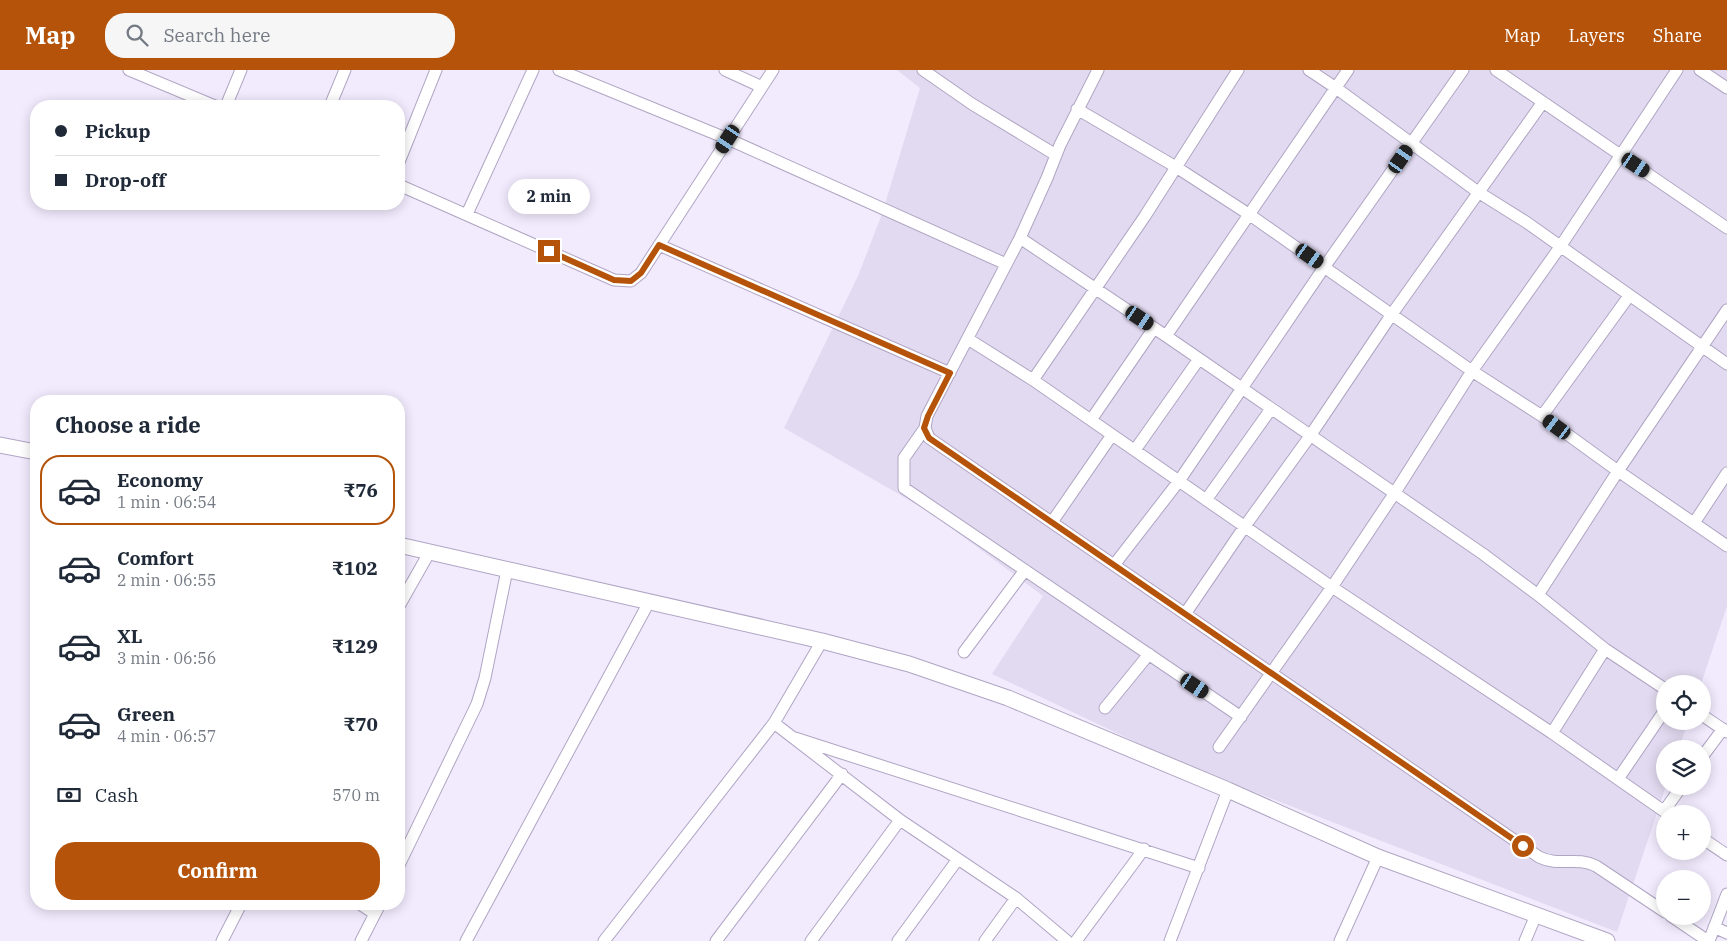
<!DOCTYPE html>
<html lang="en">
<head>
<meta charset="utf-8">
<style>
  :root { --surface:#fff; --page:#f6f6f7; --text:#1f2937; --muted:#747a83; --line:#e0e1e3; --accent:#b45309 }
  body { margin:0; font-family:"IBM Plex Serif",serif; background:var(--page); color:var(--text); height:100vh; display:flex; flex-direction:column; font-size:19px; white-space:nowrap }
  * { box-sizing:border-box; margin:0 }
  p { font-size:16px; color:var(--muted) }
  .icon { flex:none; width:28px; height:28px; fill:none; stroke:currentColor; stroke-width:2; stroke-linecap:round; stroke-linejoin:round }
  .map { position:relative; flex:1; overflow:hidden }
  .sheet { position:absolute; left:30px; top:325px; width:375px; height:515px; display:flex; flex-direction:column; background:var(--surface); border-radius:20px; box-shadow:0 2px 12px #0003 }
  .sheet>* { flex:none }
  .banner { position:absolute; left:30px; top:30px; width:375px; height:110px; border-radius:20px; box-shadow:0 2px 12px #0003; display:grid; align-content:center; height:110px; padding:0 25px; background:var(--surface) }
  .tools { position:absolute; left:1656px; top:605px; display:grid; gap:10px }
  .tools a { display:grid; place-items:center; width:55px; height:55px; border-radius:50%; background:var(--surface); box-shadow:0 2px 12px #0003; font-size:25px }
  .end { position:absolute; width:22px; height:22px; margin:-11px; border:6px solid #b45309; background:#fff; box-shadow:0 0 0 2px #fff }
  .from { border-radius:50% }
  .bubble { position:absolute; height:35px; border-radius:18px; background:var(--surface); box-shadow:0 2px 12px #0003; font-size:16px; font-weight:700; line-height:35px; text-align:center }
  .car { position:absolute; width:15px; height:30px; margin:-15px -8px; border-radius:6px; box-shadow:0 0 4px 1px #0007; background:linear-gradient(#222 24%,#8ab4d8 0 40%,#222 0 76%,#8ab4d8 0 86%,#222 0) }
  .banner b { display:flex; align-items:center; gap:18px; height:48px; font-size:19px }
  .banner b+b { border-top:1px solid var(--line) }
  .banner i { width:12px; height:12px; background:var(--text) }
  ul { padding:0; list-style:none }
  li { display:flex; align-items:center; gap:15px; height:70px; margin:0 10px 8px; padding:0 15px; border:2px solid transparent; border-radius:20px }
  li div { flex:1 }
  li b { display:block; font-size:19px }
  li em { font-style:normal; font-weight:700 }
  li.current { border-color:var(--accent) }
  li>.icon { width:45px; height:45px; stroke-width:1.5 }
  h2 { padding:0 25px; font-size:22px; line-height:60px }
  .pay { display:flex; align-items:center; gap:12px; height:55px; padding:0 25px; font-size:19px }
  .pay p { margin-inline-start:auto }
  .cta { display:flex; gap:10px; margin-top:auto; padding:10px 25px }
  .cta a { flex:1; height:58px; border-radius:20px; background:var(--accent); color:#fff; font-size:20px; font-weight:700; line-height:58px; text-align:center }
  header { display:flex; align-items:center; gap:30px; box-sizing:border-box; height:70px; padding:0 25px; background:var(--accent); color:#fff }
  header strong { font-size:24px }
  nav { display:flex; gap:28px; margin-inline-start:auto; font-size:18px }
  .search { width:350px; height:45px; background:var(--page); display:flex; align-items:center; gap:12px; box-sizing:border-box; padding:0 18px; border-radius:20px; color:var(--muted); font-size:19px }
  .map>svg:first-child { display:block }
  .built { fill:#e2daf0 }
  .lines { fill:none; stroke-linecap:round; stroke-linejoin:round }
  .minor-casing { stroke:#b0a5c3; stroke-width:13 }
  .tertiary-casing { stroke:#b0a5c3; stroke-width:17 }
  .minor { stroke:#fff; stroke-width:11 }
  .tertiary { stroke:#fff; stroke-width:15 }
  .route { stroke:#b45309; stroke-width:6 }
</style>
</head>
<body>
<header>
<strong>Map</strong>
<div class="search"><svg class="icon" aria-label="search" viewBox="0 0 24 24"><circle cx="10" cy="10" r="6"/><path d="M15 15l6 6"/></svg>Search here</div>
<nav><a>Map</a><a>Layers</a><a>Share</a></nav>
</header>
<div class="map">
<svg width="1727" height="871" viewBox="0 0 1727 871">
  <rect width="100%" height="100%" fill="#f2ebfe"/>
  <path class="built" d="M897,0H1727V536L1701,614H1665V651H1688L1679,679H1665V716H1666L1617,862L1182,694L992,604L1043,526L930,442L784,358L858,206L882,144L920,18Z"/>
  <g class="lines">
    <defs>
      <path id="minor" d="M129,0L215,36
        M559,0L728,69L1006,194
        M725,0L762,17
        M923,0L972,34L1056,85
        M1098,0L1060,75L1047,108L1020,168L927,346L925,358L929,368L1539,787C1559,797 1576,786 1596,796L1665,842
        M1309,0L1336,18L1478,122L1526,152L1727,294
        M1496,0L1727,158
        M1700,0L1727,18
        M226,36L241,0
        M330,36L345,0
        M1077,39L1176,97L1250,145L1472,301L1542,346L1618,401L1727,476
        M399,92L436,0
        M399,115L614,210L631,211L641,203L773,0
        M467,144L533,0
        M1020,168L1166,266L1483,484L1538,525L1605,579L1665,619
        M659,175L950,303
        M1166,266L1348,0
        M968,269L1033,310L1332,517L1552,663L1668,744
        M1033,310L1145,146L1238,0
        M1542,346L1629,226
        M1091,350L1154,258
        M925,358L904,388V418L1241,647
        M1135,380L1199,289
        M1206,430L1271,339
        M1052,452L1112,365
        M1694,453L1727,403
        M1114,495L1179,411L1325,196L1463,0
        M1538,525L1618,401L1727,240
        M399,536L429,483
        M1185,544L1245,456L1310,366L1392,244L1543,32
        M964,582L1025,500
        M1105,638L1149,584
        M1702,645L1727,662
        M774,653L900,750L1016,828L1067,871
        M1552,663L1605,579
        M795,668L1199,798
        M1219,677L1332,517L1394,424L1472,301L1560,177L1677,0
        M1702,687L1723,659
        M1618,709L1665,640
        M1664,741L1682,716
        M1702,768L1727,785
        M399,795L477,634L485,608L507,500
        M360,834L375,844
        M1671,846L1708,871
        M1714,857L1727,863
        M222,871L241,834
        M361,871L380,834
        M466,871L649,532
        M604,871L774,653L822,571
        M716,871L842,704
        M811,871L900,750
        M898,871L958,789
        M985,871L1016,828
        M1076,871L1144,779
        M1170,871L1228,720
        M1340,871L1378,787
        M1525,871L1536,845
        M1709,871L1727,824"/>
      <path id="tertiary" d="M0,375L36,382
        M399,475L822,571L909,594L1008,628L1228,720L1378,787L1607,871"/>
    </defs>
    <use href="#minor" class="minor-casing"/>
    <use href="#tertiary" class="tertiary-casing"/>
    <use href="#minor" class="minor"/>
    <use href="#tertiary" class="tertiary"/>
  </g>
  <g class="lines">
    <path class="route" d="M549,181L614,210L631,211L641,203L659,175L950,303L928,346L924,358L929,368L1523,776"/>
  </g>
</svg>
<div class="tools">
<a><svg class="icon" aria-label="locate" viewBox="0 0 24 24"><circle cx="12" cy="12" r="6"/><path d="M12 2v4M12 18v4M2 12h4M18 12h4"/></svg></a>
<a><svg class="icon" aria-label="layers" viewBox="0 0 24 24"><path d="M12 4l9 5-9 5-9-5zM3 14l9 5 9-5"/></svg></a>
<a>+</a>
<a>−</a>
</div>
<i class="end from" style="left:1523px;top:776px"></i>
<i class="end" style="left:549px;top:181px"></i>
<div class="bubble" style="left:508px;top:109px;width:82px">2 min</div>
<i class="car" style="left:728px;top:69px;rotate:213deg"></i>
<i class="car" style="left:1401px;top:89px;rotate:35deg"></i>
<i class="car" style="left:1636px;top:95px;rotate:124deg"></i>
<i class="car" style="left:1310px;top:186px;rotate:125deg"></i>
<i class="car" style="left:1140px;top:248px;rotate:124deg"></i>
<i class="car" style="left:1557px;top:357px;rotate:306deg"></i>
<i class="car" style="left:1195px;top:616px;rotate:124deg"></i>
<div class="banner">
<b><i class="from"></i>Pickup</b>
<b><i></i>Drop-off</b>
</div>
<section class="sheet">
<h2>Choose a ride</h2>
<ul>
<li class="current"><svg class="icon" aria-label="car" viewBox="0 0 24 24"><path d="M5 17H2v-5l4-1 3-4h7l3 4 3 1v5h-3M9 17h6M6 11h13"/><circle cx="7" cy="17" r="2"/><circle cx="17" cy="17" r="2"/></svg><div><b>Economy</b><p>1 min · 06:54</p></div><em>₹76</em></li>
<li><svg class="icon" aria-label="car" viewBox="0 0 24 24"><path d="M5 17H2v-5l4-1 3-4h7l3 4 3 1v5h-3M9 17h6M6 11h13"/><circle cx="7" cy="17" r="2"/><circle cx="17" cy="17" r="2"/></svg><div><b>Comfort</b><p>2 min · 06:55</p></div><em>₹102</em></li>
<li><svg class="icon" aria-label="car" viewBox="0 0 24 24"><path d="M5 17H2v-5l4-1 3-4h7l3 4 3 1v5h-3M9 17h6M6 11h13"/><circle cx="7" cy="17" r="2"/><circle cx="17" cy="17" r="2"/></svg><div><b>XL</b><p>3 min · 06:56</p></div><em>₹129</em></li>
<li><svg class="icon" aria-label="car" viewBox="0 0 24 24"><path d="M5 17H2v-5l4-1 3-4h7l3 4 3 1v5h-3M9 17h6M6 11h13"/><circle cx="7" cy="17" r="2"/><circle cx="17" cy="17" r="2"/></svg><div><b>Green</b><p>4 min · 06:57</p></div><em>₹70</em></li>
</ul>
<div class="pay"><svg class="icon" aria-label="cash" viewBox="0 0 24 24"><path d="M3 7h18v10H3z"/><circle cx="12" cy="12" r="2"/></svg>Cash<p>570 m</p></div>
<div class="cta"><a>Confirm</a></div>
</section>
</div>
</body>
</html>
